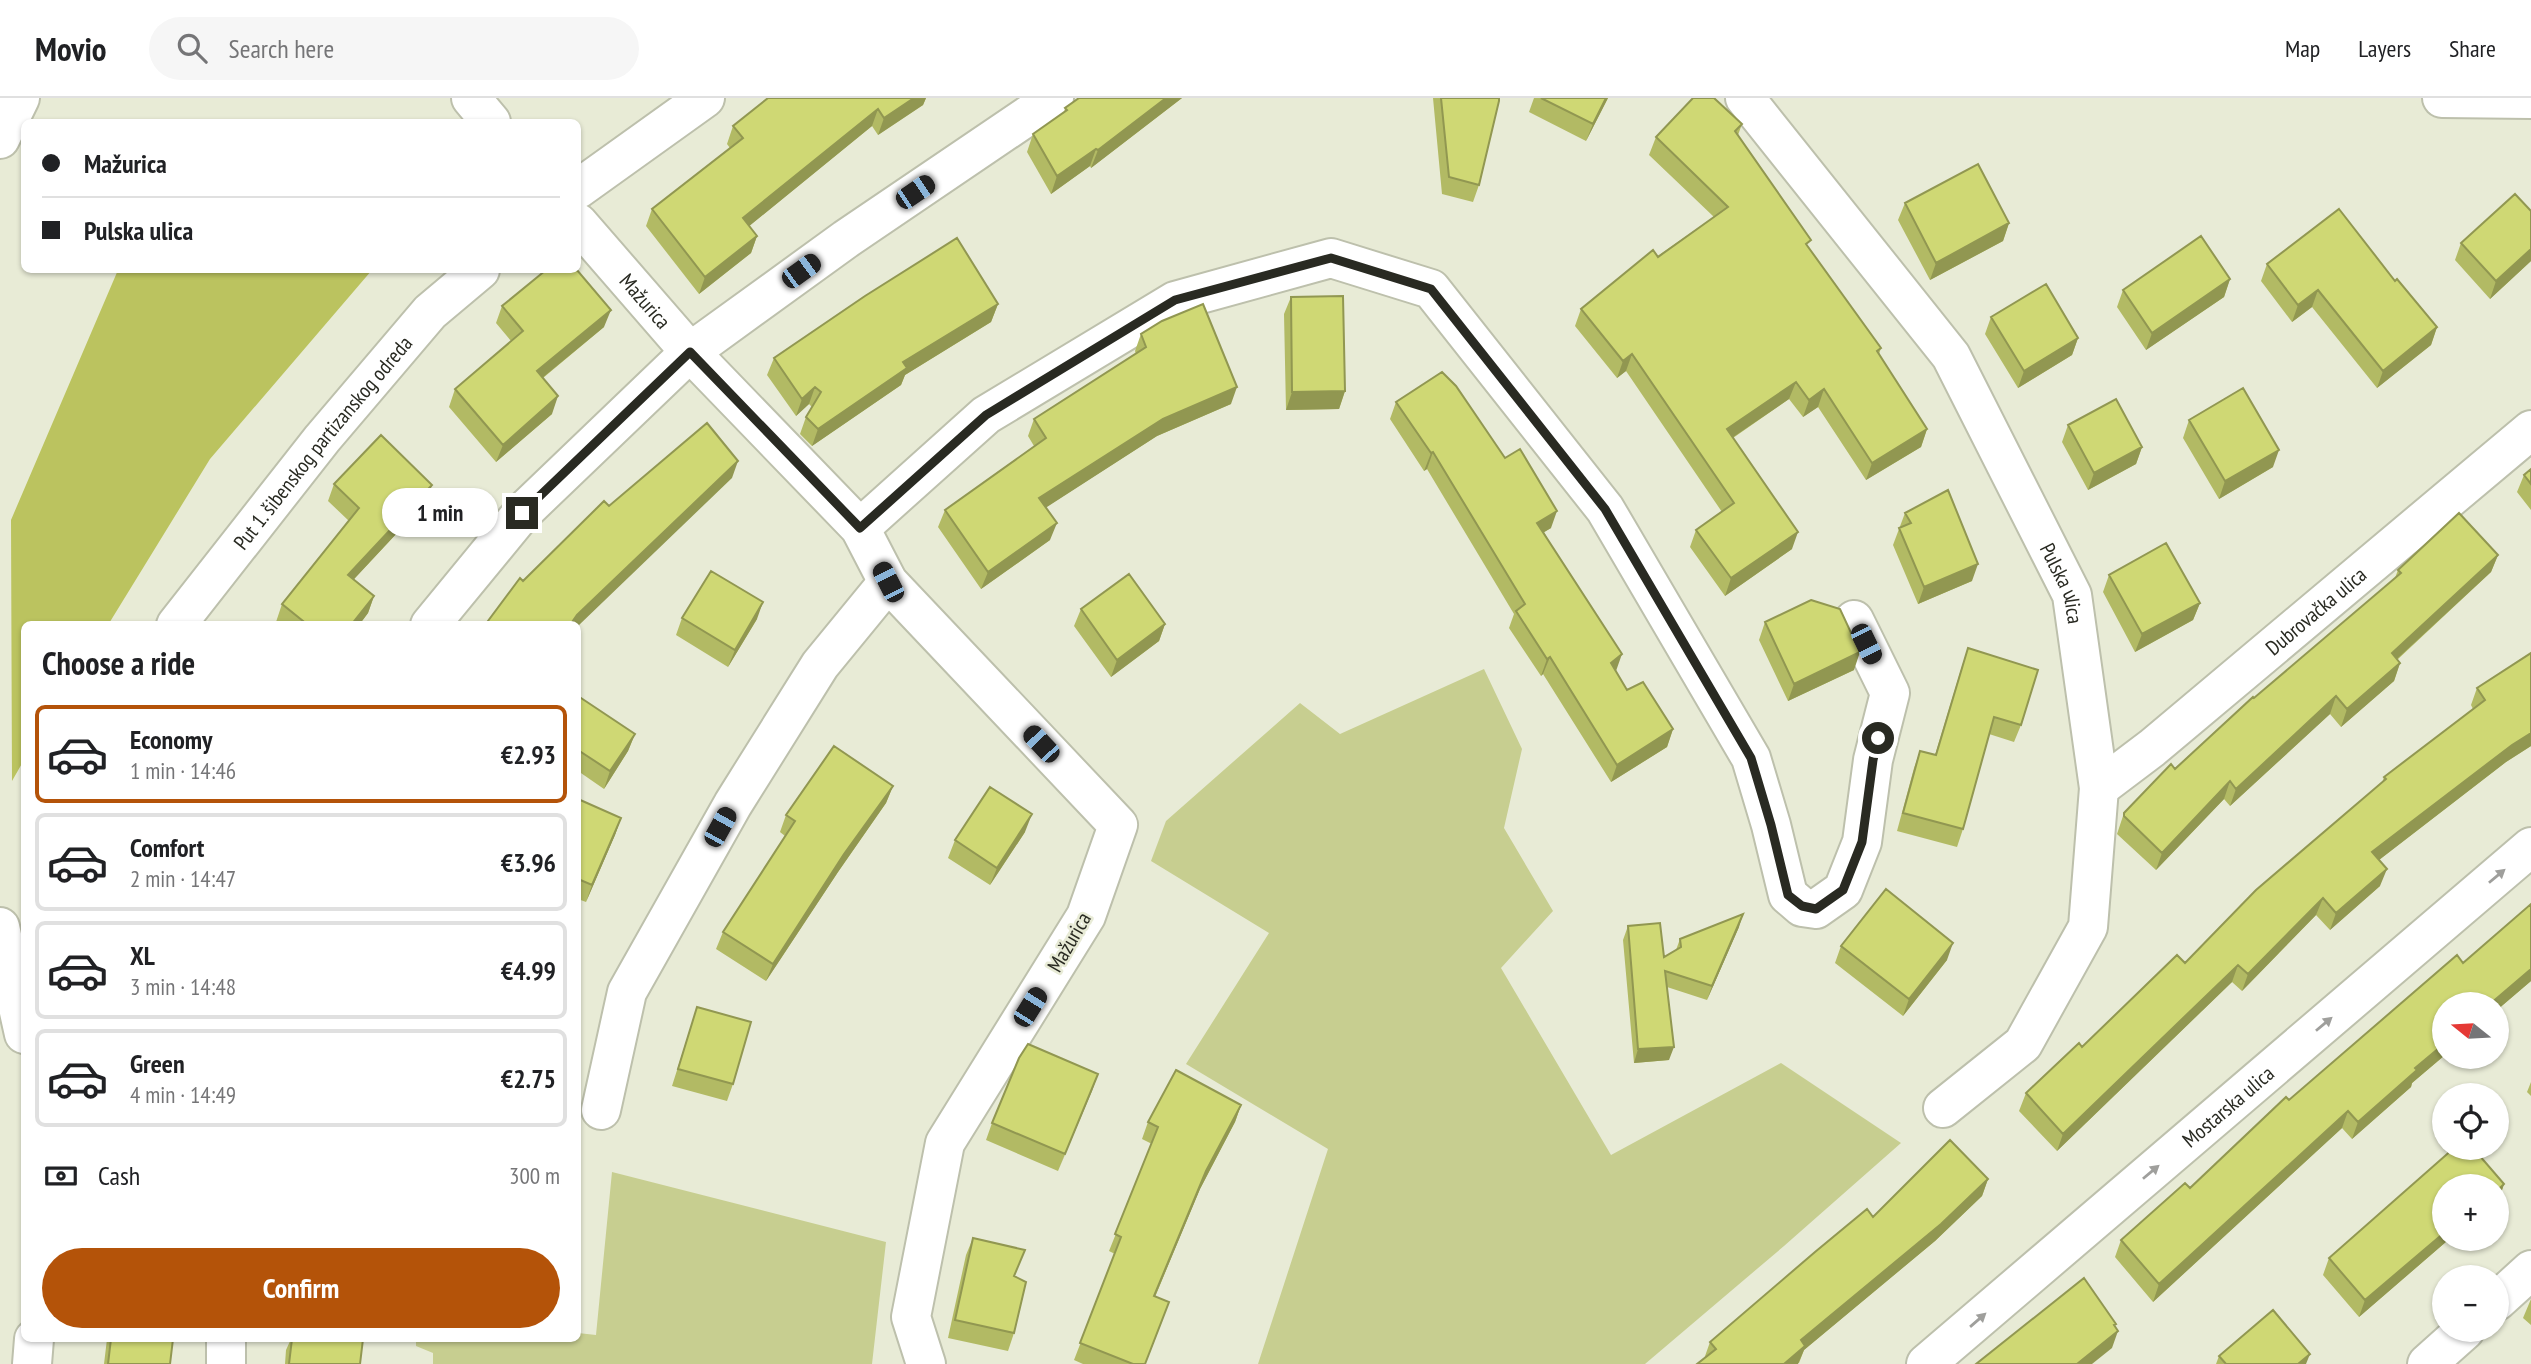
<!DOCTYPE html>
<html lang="en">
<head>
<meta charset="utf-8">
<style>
  :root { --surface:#fff; --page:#f6f6f6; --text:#202124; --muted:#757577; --line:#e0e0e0; --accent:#b45309 }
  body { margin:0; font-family:"PT Sans Narrow",sans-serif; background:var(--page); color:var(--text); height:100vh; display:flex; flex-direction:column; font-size:26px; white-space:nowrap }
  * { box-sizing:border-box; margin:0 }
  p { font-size:23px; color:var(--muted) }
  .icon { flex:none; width:38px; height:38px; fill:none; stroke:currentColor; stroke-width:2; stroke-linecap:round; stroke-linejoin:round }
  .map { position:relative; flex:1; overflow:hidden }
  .drawer { position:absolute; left:21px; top:523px; width:560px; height:721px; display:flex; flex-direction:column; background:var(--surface); border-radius:10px; box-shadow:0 2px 5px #0004 }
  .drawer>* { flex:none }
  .guide { position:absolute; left:21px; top:21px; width:560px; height:154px; border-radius:10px; box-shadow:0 2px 5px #0004; display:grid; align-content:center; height:154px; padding:0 21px; background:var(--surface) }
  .needle { width:46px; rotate:288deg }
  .tools { position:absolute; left:2432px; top:894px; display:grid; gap:14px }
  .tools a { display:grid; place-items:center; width:77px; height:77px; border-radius:50%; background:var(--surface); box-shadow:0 2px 5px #0004; font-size:35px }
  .end { position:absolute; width:32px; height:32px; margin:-16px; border:9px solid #292a22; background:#fff; box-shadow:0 0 0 4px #fff }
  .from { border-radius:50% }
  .bubble { position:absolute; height:49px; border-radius:24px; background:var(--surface); box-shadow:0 2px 5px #0004; font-size:23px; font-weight:700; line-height:49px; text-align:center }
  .car { position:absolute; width:21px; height:42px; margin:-21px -10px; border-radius:9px; box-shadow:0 0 5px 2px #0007; background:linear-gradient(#222 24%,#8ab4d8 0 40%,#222 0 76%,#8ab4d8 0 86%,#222 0) }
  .guide b { display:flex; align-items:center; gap:24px; height:66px; font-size:26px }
  .guide b+b { border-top:2px solid var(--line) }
  .guide i { width:18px; height:18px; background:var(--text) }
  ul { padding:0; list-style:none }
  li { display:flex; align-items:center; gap:21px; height:98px; margin:0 14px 10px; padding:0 7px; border:4px solid var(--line); border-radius:10px }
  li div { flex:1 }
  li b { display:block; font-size:26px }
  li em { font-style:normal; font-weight:700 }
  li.current { border-color:var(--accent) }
  li>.icon { width:63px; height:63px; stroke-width:1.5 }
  h2 { padding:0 21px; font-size:32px; line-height:84px }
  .pay { display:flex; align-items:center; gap:18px; height:77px; padding:0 21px; font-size:26px }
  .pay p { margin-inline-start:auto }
  .primary-button { display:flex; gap:14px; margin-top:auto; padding:14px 21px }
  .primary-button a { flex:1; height:80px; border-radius:42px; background:var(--accent); color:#fff; font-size:28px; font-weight:700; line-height:80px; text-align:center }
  header { display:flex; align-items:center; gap:42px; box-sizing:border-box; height:98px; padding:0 35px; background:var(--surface); border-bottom:2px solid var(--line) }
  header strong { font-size:33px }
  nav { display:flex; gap:38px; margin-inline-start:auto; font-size:24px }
  .search { width:490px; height:63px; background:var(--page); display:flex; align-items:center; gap:18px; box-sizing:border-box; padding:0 24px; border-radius:38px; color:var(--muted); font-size:26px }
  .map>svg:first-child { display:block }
  .green { fill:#c7ce90 }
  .forest { fill:#bbc35f }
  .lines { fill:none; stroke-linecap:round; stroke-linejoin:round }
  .street-casing { stroke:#bdc0ac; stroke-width:42 }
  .secondary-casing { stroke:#bdc0ac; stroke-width:42 }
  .primary-casing { stroke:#bdc0ac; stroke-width:42 }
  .street { stroke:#fff; stroke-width:38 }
  .secondary { stroke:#fff; stroke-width:38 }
  .primary { stroke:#fff; stroke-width:38 }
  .wall { fill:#b2ba64 }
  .shaded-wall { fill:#919751 }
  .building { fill:#cfd874; stroke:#919751; stroke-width:2 }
  .oneway { fill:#9f9f9c }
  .route { stroke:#292a22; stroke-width:9 }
  .labels { text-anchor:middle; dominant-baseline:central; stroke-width:5; stroke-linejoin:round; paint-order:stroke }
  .street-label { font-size:21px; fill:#292a22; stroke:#e8ebd6 }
</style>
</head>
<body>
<header>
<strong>Movio</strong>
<div class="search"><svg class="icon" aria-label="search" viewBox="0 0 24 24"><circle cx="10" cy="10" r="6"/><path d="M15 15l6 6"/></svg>Search here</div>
<nav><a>Map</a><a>Layers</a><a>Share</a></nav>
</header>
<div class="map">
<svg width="2531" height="1266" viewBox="0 0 2531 1266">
  <rect width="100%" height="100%" fill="#e8ebd6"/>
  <path class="green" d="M1484,571L1522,651L1504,730L1553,813L1501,870L1611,1057L1781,965L1901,1045L1784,1148L1645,1266H1258L1328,1051L1186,966L1269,835L1151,763L1166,723L1300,605L1340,636Z
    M612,1074L886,1144L872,1266H433V1255L416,1248V1241H578V1235L596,1237Z"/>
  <path class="forest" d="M118,172H372L210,361L108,527H24V662L12,683L11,422Z"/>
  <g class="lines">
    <defs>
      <g id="street">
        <path d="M471,0L491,24"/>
        <path id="s1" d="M1745,0L1951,258L2072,497L2099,690L2088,829L2023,946L1943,1010"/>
        <path d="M578,91L705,0"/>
        <path id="s2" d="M578,125L690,254L860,430L888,484L1118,727L1086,818L945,1045L911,1219L926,1266"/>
        <path d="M860,430L986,317L1175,203L1331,160L1431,191L1605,411L1751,660L1771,727L1788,797L1802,809L1816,811L1843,792L1862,744L1873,662L1890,595L1854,522"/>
        <path id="s3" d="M176,527L322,341L430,214L480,172"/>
        <path d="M430,527L522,415L690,254L846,141L1054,0"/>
        <path id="s4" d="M2099,690L2152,650L2531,332"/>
        <path d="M601,1012L627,894L733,706L820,567L888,484"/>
        <path d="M2497,1203L2531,1172"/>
        <path d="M226,1241V1266"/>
        <path id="s5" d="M1926,1266L2531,749"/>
        <path d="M2427,1266L2465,1232"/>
      </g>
      <path id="secondary" d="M0,41L20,0
        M0,829L24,936
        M32,1266L34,1241"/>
      <path id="primary" d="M2442,0L2531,1"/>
    </defs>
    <use href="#street" class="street-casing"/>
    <use href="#secondary" class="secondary-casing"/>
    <use href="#primary" class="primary-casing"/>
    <use href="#street" class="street"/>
    <use href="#secondary" class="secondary"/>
    <use href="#primary" class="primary"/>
  </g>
  <path class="wall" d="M768,0H926L923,7L878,37L872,28L749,128L757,138L751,155L699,196L646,128L652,111L730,50L727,46L733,28Z
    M1078,0H1182L1091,70L1090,68L1051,96L1027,54L1033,36L1064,15L1065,10Z
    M1433,0H1499L1479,87L1473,104L1442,96Z
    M1534,0H1608L1586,43L1529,14Z
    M1742,26L1738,37L1808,149L1881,250L1879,256L1927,331L1921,349L1866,382L1818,309L1803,319L1789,301L1733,340L1792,451L1725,498L1690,449L1696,432L1722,414L1626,273L1617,280L1575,228L1581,211L1714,119L1649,57L1656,39Z
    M1905,105L2009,125L2003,143L1930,182L1898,122Z
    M2531,113V163L2490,201L2455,162L2461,145Z
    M2267,166L2395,183L2437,229L2431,247L2377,290L2312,209L2292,224L2261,183Z
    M2230,181L2224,199L2146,252L2117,209L2123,192Z
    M1291,199L1345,293L1339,311L1286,312L1284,216Z
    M998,206L991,224L905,277L901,287L812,348L800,336L806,319L812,309L809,306L796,318L767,277L774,260Z
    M502,208L604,229L543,280L552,316L496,364L449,309L455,291L511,243L496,225Z
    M1991,219L2078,240L2072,257L2018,290L1985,236Z
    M1141,236L1231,306L1157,338L1046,409L1050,442L981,491L938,429L945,412L1034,348L1028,338L1034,321L1136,256L1135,253Z
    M1396,304L1551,430L1544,434L1616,574L1627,592L1673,631L1667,649L1611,684L1543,576L1541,578L1509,530L1514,516L1427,371L1424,373L1390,321Z
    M2189,322L2273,369L2219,401L2183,340Z
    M2068,327L2142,349L2136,366L2088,392L2062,344Z
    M2531,371V412L2517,394L2524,377Z
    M334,386L432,387L426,404L354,481L374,498L368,515L359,527H280L276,524L282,506L349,423L328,403Z
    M1905,415L1972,483L1918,506L1893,447Z
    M2498,457L2491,474L2397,562L2400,565L2394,583L2341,629L2330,616L2230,708L2224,701L2156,772L2117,736L2124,715L2254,600L2395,480L2398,472Z
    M2109,477L2200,505L2193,522L2135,554L2103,494Z
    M1081,511L1165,526L1159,543L1111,579L1074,528Z
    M682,520L757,521L728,569L676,537Z
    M1765,524L1854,572L1788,603L1759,542Z
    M1968,550L2021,627L2014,644L1989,636L1963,731L1957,749L1897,733L1914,670L1920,653L1935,657L1962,568Z
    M2531,555V648L2506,664L2379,762L2380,788L2330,832L2316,817L2242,893L2232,884L2057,1053L2019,1013L2026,995L2185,865L2382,685L2384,679L2473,611L2471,607L2477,590Z
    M578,598L635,636L628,653L604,691L578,673Z
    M893,688L886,705L838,774L766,883L716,851L723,834L785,738L780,734L786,717Z
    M578,701L621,720L615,737L586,804L578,801Z
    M1025,734L990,787L948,760L955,742Z
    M2531,806V883L2497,912V906H2445V957L2412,985L2411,989L2352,1041L2342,1030L2153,1204L2115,1159L2121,1142L2190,1090L2289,1002L2463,865Z
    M1628,828L1664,859L1676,852L1680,841L1739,829L1707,902L1667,889L1669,962L1634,965L1623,842Z
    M1841,848L1947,862L1903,918L1835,865Z
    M697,909L733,986L727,1003L672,988Z
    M1098,976L1058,1073L986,1042L992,1025Z
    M2531,984V998L2527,994Z
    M1241,1007L1235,1024L1200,1091L1155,1199L1163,1221L1145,1266H1083L1074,1262L1115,1156L1109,1153L1152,1046L1142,1041L1148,1024Z
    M2454,1050H2473L2504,1086L2498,1104H2497V1088H2445V1141H2456L2450,1147L2447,1143L2359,1219L2323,1177L2329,1160Z
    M1988,1081L1982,1098L1935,1143L1804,1252L1799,1265L1704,1261L1710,1244L1873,1119Z
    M973,1140L1014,1179V1235L1008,1253L948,1240L966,1157Z
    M2531,1201V1227L2523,1220Z
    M107,1241H173L170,1266H104Z
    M291,1241H363L360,1266H285L286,1252Z
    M2219,1258L2298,1266H2216Z"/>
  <path class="shaded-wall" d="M914,0H926L923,7L878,37L884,20Z
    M1166,0H1182L1091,70L1098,52Z
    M1606,0H1608L1586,43L1593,26Z
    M878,11L872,28L737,138L743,120Z
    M1096,51L1090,68L1051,96L1057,78Z
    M2009,125L2003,143L1930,182L1936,165Z
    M757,138L751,155L699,196L705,179Z
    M2531,151V163L2490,201L2496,183Z
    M2230,181L2224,199L2146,252L2152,235Z
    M2318,192L2312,209L2292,224L2298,207Z
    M998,206L991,224L905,277L901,287L812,348L818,331L903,264Z
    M611,212L604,229L530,290L537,273Z
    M2437,229L2431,247L2377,290L2383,273Z
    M2078,240L2072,257L2018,290L2024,273Z
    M1632,256L1626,273L1617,280L1623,263Z
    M1796,284L1789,301L1720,348L1727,331Z
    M815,289L809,306L796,318L802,301Z
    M1237,289L1231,306L1157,338L1033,418L1039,400L1163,321Z
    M1824,291L1818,309L1803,319L1809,302Z
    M1345,293L1339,311L1286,312L1292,294Z
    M558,298L552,316L496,364L503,347Z
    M1927,331L1921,349L1866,382L1872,365Z
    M2142,349L2136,366L2088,392L2094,375Z
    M2279,352L2273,369L2219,401L2225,383Z
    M1433,354L1427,371L1424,373L1431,355Z
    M738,363L732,380L578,528V527H570L577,517Z
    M432,387L426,404L342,494L348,477Z
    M1557,413L1551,430L1531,442L1537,425Z
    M1057,425L1050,442L981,491L988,474Z
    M1798,434L1792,451L1725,498L1731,480Z
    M2498,457L2491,474L2385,572L2392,555Z
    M1978,466L1972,483L1918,506L1924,489Z
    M374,498L368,515L359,527H351Z
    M763,504L757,521L728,569L735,552Z
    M2200,505L2193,522L2135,554L2142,536Z
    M1165,526L1159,543L1111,579L1117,562Z
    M1860,554L1854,572L1788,603L1794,586Z
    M1622,556L1616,573L1611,565Z
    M1550,559L1543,576L1541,578L1547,561Z
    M2400,565L2394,583L2341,629L2347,611Z
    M2336,598L2330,616L2230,708L2236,691Z
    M1673,631L1667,649L1611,684L1617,667Z
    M2531,635V648L2506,664L2366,772L2372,754L2512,647Z
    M635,636L628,653L604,691L610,673Z
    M2230,683L2224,701L2156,772L2162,755Z
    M893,688L886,705L838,774L766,883L773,866L844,756Z
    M1032,716L1025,734L990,787L997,770Z
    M621,720L615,737L586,804L592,787Z
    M2387,771L2380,788L2330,832L2336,815Z
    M2323,800L2316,817L2242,893L2248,876Z
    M1743,816L1739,829L1707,902L1712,888Z
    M1953,845L1947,862L1903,918L1909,901Z
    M2238,867L2232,884L2057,1053L2063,1036Z
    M2531,871V883L2497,912V906H2490Z
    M2445,945V957L2412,985L2411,989L2352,1041L2358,1024L2415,970Z
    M1674,949L1669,962L1634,965L1638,951Z
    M1098,976L1092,993L1058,1073L1065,1056Z
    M1241,1007L1235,1024L1200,1091L1148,1215L1206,1073Z
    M2348,1013L2342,1030L2153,1204L2159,1186Z
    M1988,1081L1982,1098L1935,1143L1804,1252L1798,1266H1784L1801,1242Z
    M2504,1086L2498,1104H2497V1093Z
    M2445,1134V1141H2448L2447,1143L2359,1219L2365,1202Z
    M2116,1226L2111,1239L2118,1233L2112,1250L2092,1266H2077Z
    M2310,1256L2306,1266H2298Z"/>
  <path class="building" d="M768,0H914L884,20L878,11L743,120L757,138L705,179L652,111L743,40L733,28Z
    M1079,0H1166L1098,52L1096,51L1057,78L1033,36L1067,12L1065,10Z
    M1441,0H1499V3L1479,87L1449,79Z
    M1541,0H1606L1593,26Z
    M1693,0H1714L1742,26L1735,33L1811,142L1806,146L1881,250L1877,253L1927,331L1872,365L1824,291L1809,302L1796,284L1727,331L1798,434L1731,480L1696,432L1734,405L1632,256L1623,263L1581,211L1653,152L1658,159L1728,109L1656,39Z
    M1978,66L2009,125L1936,165L1905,105Z
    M2515,96L2531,113V151L2496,183L2461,145Z
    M2339,111L2395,183L2397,181L2437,229L2383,273L2318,192L2298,207L2267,166Z
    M2201,138L2230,181L2152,235L2123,192Z
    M957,140L998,206L903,264L907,270L818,331L806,319L821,294L815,289L802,301L774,260L865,198Z
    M546,172H577L611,212L537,273L558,298L503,347L455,291L523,233L502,208Z
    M2046,186L2078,240L2024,273L1991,219Z
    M1343,198L1345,293L1292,294L1291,199Z
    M1203,206L1237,289L1163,321L1039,400L1057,425L988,474L945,412L1046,340L1034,321L1146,249L1141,236L1162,223Z
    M1442,274L1456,288L1505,360L1520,351L1557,413L1537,425L1622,556L1611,565L1627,592L1643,584L1673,631L1617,667L1550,559L1547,561L1516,513L1525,506L1433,354L1431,355L1396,304Z
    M2243,290L2279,352L2225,383L2189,322Z
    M2116,301L2142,349L2094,375L2068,327Z
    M707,325L738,363L577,517L570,527H485L520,480L523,483L604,403L609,408Z
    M381,337L432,387L348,477L374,498L351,527H308L282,506L359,410L334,386Z
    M2531,371V386L2524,377Z
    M1948,392L1978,466L1924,489L1899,430L1911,425L1905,415Z
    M2459,415L2498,457L2392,555L2400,565L2347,611L2336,598L2236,691L2230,683L2162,755L2124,718V715L2171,666L2175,671L2253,599L2254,600L2401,475L2398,472Z
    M2166,445L2200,505L2142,536L2109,477Z
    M711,473L763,504L735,552L682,520Z
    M1129,476L1165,526L1117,562L1081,511Z
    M1811,502L1840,511L1860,554L1794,586L1765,524Z
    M1968,550L2038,572L2021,627L1994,619L1963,731L1903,715L1920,653L1936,657Z
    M2531,555V635L2512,647L2372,754L2387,771L2336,815L2323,800L2248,876L2238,867L2063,1036L2026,995L2079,945L2082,949L2177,857L2185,865L2256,792L2386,681L2384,679L2485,602L2477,590Z
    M578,598L635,636L610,673L578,652Z
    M834,648L893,688L844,756L773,866L723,834L795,723L786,717Z
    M990,689L1032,716L997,770L955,742Z
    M578,701L621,720L592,787L578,781Z
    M1886,791L1953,845L1909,901L1841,848Z
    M2531,806V871L2490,906H2445V945L2415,970L2417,972L2358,1024L2348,1013L2159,1186L2121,1142L2185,1085L2190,1090L2286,999L2289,1002L2457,857L2463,865Z
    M1743,816L1712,888L1665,873L1674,949L1638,951L1628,828L1660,825L1664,859L1681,849L1680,841Z
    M697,909L751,924L733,986L678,971Z
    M1028,946L1098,976L1065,1056L992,1025L1019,960Z
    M1176,972L1241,1007L1206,1073L1154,1198L1169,1204L1145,1266H1133L1080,1245L1121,1139L1115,1136L1158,1029L1148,1024Z
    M1950,1042L1988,1081L1941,1126L1801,1242L1805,1248L1784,1266H1697L1716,1251L1710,1244L1815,1154L1867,1111L1873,1119Z
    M2454,1050H2473L2504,1086L2497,1093V1088H2445V1134L2365,1202L2329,1160Z
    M973,1140L1025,1152L1014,1178L1026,1184L1014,1235L955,1222Z
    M2084,1180L2116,1226L2114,1227L2118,1233L2077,1266H1976Z
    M2273,1212L2310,1256L2298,1266H2226L2219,1258Z
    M111,1241H173L170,1266H108Z
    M292,1241H363L360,1266H289Z"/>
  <defs><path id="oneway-solid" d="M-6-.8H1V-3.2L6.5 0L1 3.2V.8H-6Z" transform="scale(1.75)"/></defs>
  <g class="oneway">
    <use href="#oneway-solid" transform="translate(2497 778) rotate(-40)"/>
    <use href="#oneway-solid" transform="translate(2324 926) rotate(-40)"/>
    <use href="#oneway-solid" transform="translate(2151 1074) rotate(-40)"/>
    <use href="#oneway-solid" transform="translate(1978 1222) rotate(-41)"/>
  </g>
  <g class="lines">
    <path class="route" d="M522,415L690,254L860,430L986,317L1175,202L1331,160L1431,191L1605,411L1751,660L1771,727L1788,797L1802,808L1816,811L1843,792L1862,744L1873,662L1878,640"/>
  </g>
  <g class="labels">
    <g class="street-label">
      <text stroke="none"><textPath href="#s2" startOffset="103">Mažurica</textPath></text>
      <text stroke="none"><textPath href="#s3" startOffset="234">Put 1. šibenskog partizanskog odreda</textPath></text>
      <text stroke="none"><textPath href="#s1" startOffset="584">Pulska ulica</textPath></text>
      <text stroke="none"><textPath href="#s4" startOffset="280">Dubrovačka ulica</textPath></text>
      <text transform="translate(1069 844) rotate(-60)">Mažurica</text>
      <text stroke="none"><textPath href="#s5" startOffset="397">Mostarska ulica</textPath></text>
    </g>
  </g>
</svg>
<div class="tools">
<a><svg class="needle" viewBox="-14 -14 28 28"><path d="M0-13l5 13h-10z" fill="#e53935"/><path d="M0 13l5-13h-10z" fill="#757577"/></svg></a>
<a><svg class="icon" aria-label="locate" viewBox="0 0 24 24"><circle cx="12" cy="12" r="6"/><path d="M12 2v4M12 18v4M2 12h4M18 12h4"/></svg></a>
<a>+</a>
<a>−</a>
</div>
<i class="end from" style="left:1878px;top:640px"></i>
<i class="end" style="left:522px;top:415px"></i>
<div class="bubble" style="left:382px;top:390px;width:116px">1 min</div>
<i class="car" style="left:915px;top:94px;rotate:56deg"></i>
<i class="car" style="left:801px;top:173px;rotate:54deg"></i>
<i class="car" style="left:888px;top:484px;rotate:333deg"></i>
<i class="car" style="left:1866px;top:546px;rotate:154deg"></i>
<i class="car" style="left:1041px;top:646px;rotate:317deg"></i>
<i class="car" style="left:720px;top:729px;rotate:29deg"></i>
<i class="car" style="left:1030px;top:909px;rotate:32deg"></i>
<div class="guide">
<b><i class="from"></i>Mažurica</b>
<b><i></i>Pulska ulica</b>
</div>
<section class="drawer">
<h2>Choose a ride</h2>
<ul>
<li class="current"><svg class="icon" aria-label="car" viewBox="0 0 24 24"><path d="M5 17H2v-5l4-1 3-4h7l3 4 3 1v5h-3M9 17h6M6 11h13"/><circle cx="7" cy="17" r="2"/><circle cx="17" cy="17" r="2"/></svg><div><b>Economy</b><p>1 min · 14:46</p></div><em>€2.93</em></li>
<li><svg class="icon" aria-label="car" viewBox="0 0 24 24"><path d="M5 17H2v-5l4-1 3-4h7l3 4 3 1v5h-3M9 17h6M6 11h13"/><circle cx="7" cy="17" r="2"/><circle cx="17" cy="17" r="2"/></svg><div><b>Comfort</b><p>2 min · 14:47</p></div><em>€3.96</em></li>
<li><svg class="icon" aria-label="car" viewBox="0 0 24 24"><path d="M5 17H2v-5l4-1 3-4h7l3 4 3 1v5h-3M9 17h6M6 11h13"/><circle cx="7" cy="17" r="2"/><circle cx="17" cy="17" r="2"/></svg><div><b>XL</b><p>3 min · 14:48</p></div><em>€4.99</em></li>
<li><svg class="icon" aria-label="car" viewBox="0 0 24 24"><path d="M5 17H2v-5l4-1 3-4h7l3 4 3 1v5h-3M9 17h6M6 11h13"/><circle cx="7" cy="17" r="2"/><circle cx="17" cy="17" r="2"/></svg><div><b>Green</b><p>4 min · 14:49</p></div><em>€2.75</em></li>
</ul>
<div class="pay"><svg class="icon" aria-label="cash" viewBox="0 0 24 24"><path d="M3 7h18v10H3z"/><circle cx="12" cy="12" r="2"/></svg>Cash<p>300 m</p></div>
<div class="primary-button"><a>Confirm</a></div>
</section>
</div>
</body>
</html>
